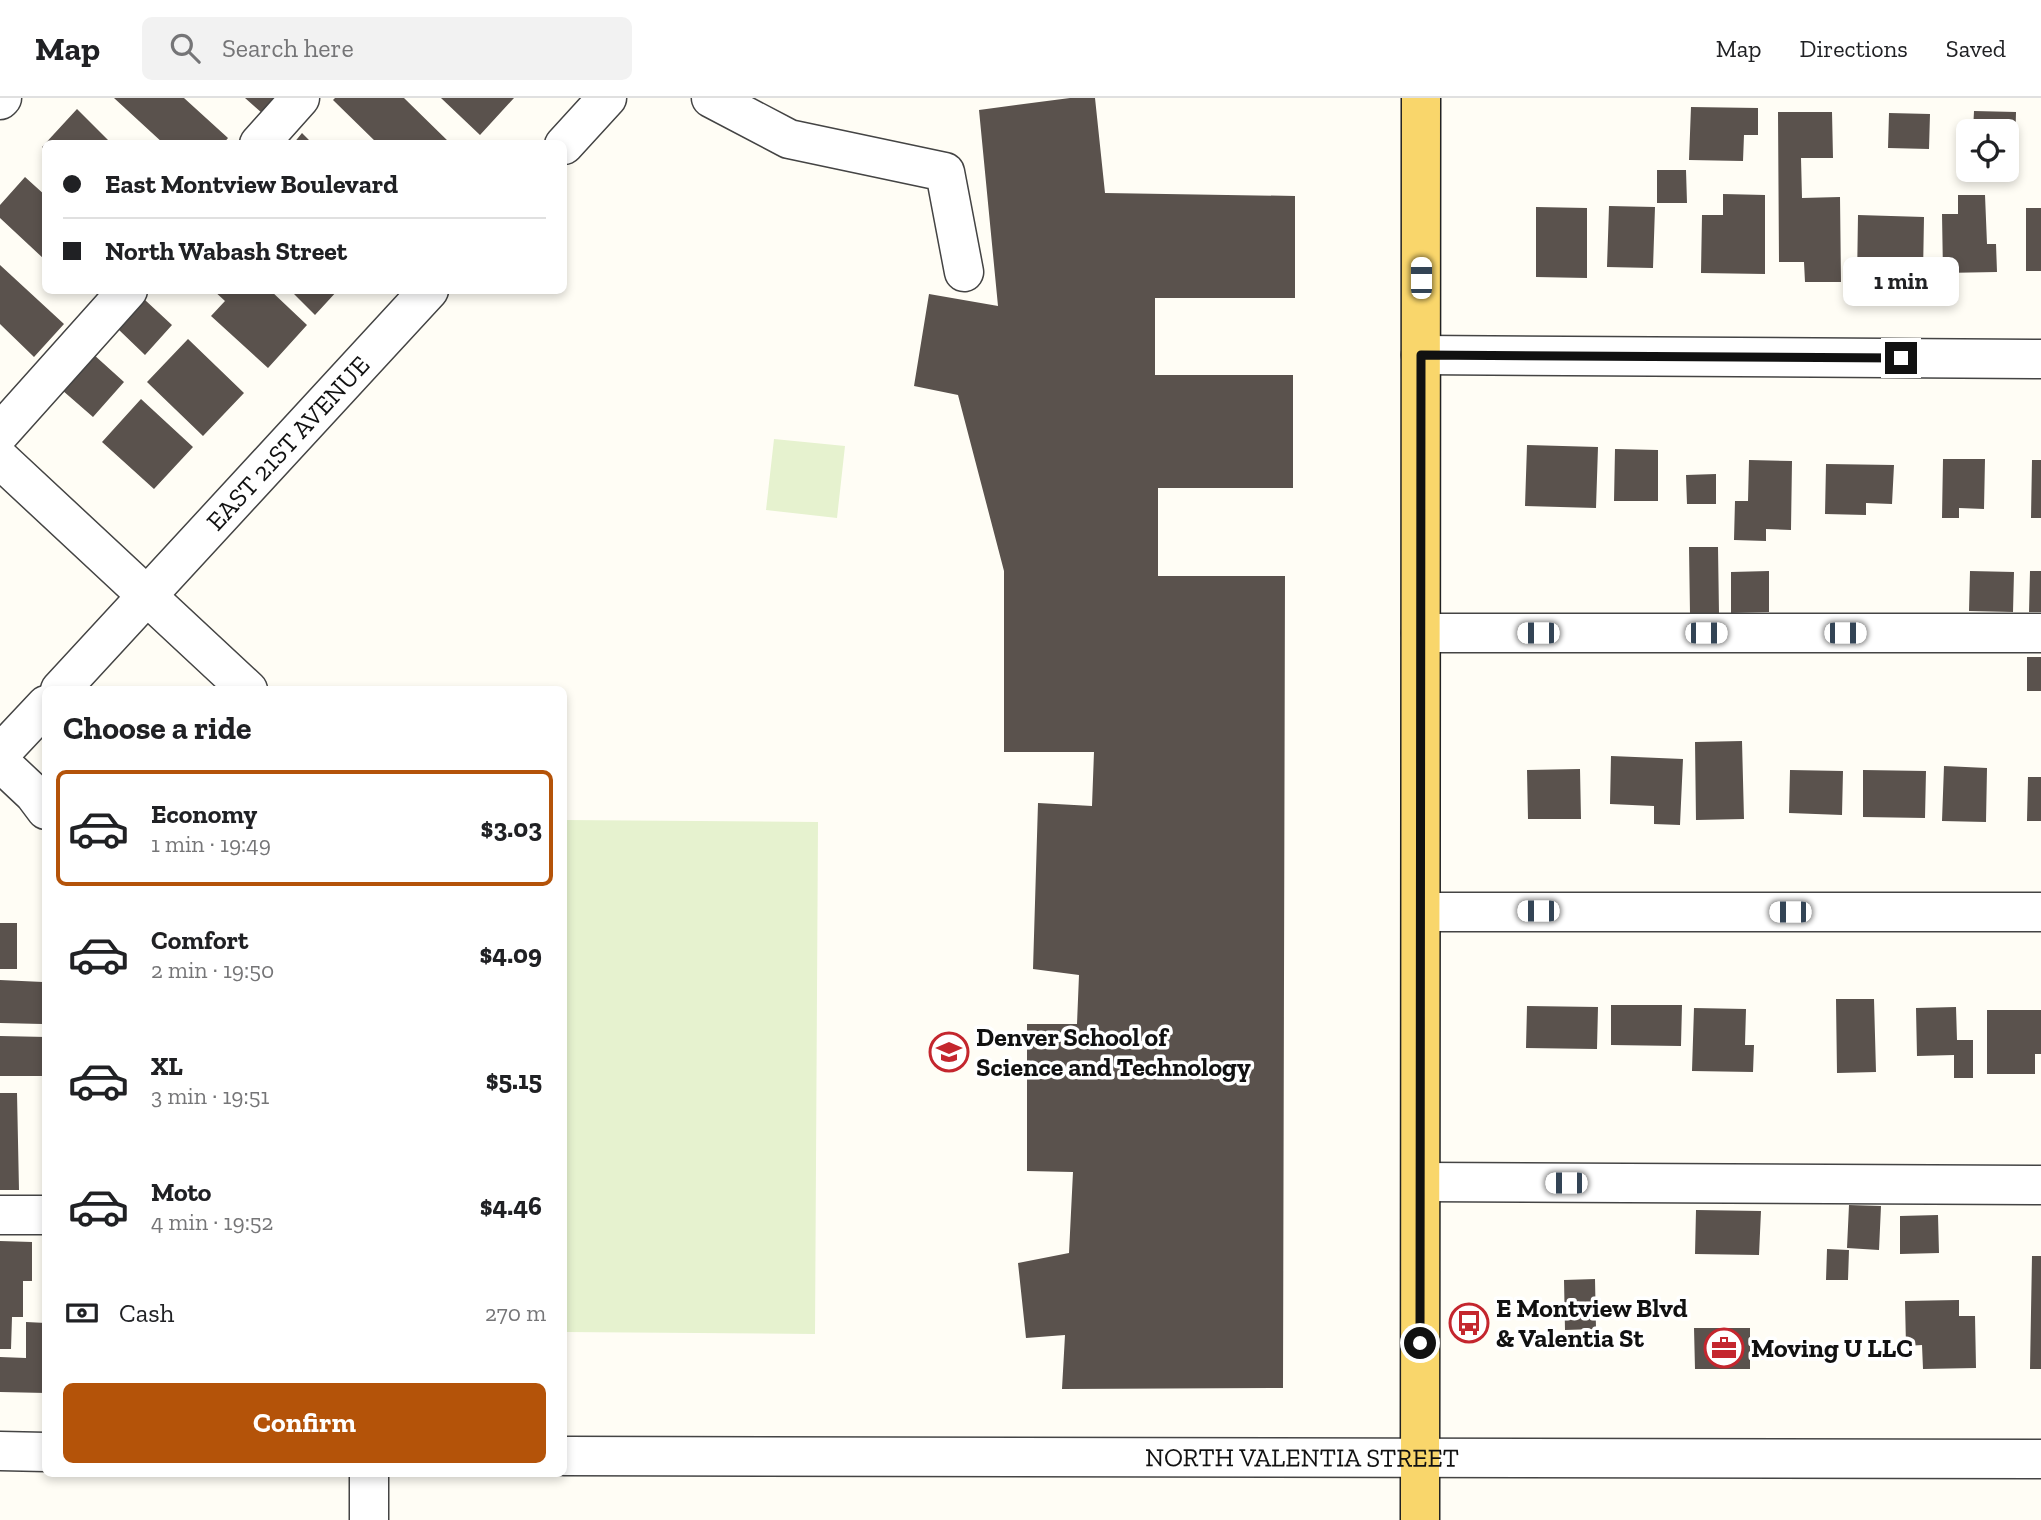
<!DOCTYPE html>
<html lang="en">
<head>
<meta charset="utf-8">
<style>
  :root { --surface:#fff; --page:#f2f2f2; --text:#202124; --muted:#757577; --line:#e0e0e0; --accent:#b45309 }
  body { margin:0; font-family:"Zilla Slab",serif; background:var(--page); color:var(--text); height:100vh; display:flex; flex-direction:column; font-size:26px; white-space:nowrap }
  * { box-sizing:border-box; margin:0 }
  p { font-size:23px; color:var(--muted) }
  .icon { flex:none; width:38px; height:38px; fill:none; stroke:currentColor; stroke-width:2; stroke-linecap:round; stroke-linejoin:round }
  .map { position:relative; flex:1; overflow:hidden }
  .details { position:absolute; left:42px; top:588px; width:525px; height:791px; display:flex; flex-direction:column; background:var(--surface); border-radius:10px; box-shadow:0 4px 10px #0003 }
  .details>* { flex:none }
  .guide { position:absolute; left:42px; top:42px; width:525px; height:154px; border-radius:10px; box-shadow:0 4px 10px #0003; display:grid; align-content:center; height:154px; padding:0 21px; background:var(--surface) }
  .tools { position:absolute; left:1956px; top:21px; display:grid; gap:14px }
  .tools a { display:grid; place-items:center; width:63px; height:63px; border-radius:10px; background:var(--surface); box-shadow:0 4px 10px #0003; font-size:35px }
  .end { position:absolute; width:32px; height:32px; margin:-16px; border:9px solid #111; background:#fff; box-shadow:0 0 0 4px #fff }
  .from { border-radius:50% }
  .bubble { position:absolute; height:49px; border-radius:10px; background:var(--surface); box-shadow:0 4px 10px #0003; font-size:23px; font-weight:700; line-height:49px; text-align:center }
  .car { position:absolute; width:21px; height:42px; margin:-21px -10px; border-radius:9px; box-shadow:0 0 5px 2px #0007; background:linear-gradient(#fff 24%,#345 0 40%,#fff 0 76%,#345 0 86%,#fff 0) }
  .guide b { display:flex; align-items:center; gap:24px; height:66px; font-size:26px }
  .guide b+b { border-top:2px solid var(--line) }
  .guide i { width:18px; height:18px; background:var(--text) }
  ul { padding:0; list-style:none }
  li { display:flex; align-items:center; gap:21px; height:116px; margin:0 14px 10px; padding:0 7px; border:4px solid transparent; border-radius:10px }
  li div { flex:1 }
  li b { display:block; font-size:26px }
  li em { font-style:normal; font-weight:700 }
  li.active { border-color:var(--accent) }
  li>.icon { width:63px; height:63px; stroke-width:1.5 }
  h2 { padding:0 21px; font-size:32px; line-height:84px }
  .pay { display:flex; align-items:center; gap:18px; height:77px; padding:0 21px; font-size:26px }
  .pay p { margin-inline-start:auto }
  .primary-button { display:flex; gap:14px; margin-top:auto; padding:14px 21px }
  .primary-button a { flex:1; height:80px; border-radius:10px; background:var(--accent); color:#fff; font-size:28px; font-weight:700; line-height:80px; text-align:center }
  header { display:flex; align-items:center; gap:42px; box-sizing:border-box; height:98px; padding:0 35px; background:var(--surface); border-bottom:2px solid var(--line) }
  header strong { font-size:33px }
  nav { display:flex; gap:38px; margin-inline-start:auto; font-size:24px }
  .search { width:490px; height:63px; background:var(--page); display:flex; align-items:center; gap:18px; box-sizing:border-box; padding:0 24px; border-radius:10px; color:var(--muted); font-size:26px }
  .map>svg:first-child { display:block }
  .pitch { fill:#e6f2cf }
  .building { fill:#5a524d }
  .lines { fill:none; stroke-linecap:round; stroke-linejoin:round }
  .minor-casing { stroke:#444; stroke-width:41 }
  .major-casing { stroke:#222; stroke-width:41 }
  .minor { stroke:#fff; stroke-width:38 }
  .major { stroke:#f9d66b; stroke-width:38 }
  .route { stroke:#111; stroke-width:9 }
  .labels { text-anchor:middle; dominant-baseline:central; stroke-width:7; stroke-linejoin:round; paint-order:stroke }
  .street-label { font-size:26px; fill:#111; stroke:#fff }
  .poi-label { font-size:26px; font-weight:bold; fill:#111; stroke:#fff; text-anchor:start }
</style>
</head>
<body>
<header>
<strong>Map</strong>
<div class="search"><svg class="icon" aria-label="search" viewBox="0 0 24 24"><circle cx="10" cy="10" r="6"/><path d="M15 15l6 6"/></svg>Search here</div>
<nav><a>Map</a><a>Directions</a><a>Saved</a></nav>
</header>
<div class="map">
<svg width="2041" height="1422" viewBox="0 0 2041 1422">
  <rect width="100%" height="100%" fill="#fffdf5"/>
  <path class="pitch" d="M774,341L845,348L837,420L766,412Z
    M564,722L818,724L815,1236L564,1234Z"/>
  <path class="building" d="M114,0H184L228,40L223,46H164Z
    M245,0H275L262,15Z
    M335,0H404L451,46H378L333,2Z
    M441,0H514L480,37Z
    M1070,0H1095L1105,95L1295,98V200H1155V277H1293V390H1158V478H1285L1283,1290L1062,1291L1065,1237L1026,1240L1018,1165L1069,1155L1073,1074L1027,1073V926H1077L1079,877L1033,871L1038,705L1092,708L1094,654H1004V473L958,297L914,288L929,196L998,208L979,12Z
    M1691,9L1758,10V37H1744L1743,63L1689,62Z
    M77,11L112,46H46V53L42,49Z
    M1974,13L2016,14L2015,56H2007V33H1973Z
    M1778,14H1832L1833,60H1801L1802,100L1840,99L1841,184H1805L1804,164H1779Z
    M1889,15L1930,16L1929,51L1888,50Z
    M302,35L313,46H293Z
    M1657,72H1686L1687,105H1657Z
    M25,79L46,98L44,161L0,120V107Z
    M1723,96L1765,97V176L1701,175L1702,117H1723Z
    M1958,97H1985L1987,146H1996L1997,174L1943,175L1942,116H1958Z
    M1609,108L1655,109L1653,170L1607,169Z
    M1536,109L1587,110V180L1536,179Z
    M2026,110H2041V173H2026Z
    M1858,117L1924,119L1923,176H1894V185L1857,184Z
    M0,167L64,226L34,259L0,226Z
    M213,192H270L307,227L268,270L211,218L225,203Z
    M290,192H338L315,217Z
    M145,202L172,227L145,257L118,231Z
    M188,241L244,295L203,338L147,284Z
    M93,256L124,284L93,319L62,292Z
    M141,301L193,349L154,391L102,344Z
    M1527,347L1598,349L1596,410L1525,408Z
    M1615,351L1658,352V403H1614Z
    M1943,361H1985L1984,411L1959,410V420H1942Z
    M1749,362L1792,363L1791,432L1766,431V443L1734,442L1735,403H1748Z
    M2032,362H2041V420H2031Z
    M1826,366L1894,367L1892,406L1866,405V417L1825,416Z
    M1716,376V406H1687L1686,377Z
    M1689,449H1718L1719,516H1690Z
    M1769,473V514L1731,515V474Z
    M1970,473L2014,474L2013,514L1969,513Z
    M2030,473H2041V514H2029Z
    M2027,559H2041V593H2027Z
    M1742,643L1744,721L1696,722L1695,644Z
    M1611,658L1683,661L1680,727L1654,726V708L1610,706Z
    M1944,668L1987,670L1986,724L1942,723Z
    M1580,671L1581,721H1528L1527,672Z
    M1790,672L1843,673L1842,717L1789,715Z
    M1863,672L1926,673L1925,720L1863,719Z
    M2028,679H2041V723H2027Z
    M0,825H17V871H0Z
    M0,882L43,884L42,926L0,925Z
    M1836,901H1874L1876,974L1837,975Z
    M1611,907H1682L1681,948L1611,947Z
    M1527,908L1598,909L1597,951L1526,950Z
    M1956,909L1957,942H1973V980H1954V957L1917,958L1916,910Z
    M1694,910L1746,911L1745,947H1754L1753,974L1692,973Z
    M1987,912H2041V956H2035V976H1987Z
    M0,938L46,939L45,978H0Z
    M0,995H17L19,1092H0Z
    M1849,1107L1881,1108L1879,1152L1847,1150Z
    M1696,1112L1761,1113L1759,1157L1695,1156Z
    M1938,1117L1939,1155L1900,1156V1118Z
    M0,1143L32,1144V1183H23V1219H12L11,1251H0Z
    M1827,1151L1849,1152L1848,1182H1826Z
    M2032,1158H2041V1271H2030Z
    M1595,1181L1596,1231L1565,1232L1564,1182Z
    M1959,1202V1218H1975L1976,1270L1923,1271L1922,1247L1906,1248L1905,1203Z
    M26,1224L46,1225V1295L0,1294V1259L26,1260Z
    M1694,1230H1750V1271H1695Z"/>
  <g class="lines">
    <defs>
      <g id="minor">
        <path d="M711,0L789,41L945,74L964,174"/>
        <path d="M0,2L2,0"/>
        <path d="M259,46L300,0"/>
        <path d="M564,47L607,0"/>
        <path d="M1421,257L2041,261"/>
        <path d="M0,335L128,192"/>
        <path d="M0,361L248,592"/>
        <path d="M1421,535H2041"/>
        <path id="s1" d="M60,592L429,192"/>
        <path d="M0,656L46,607"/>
        <path d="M0,664L34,696L46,712"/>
        <path d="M1421,814H2041"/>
        <path d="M1421,1084L2041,1087"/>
        <path d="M0,1117H46"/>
        <path d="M0,1353L46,1354"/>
        <path id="s2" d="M564,1358L2041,1361"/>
        <path d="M369,1376V1422"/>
      </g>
      <path id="major" d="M1420,1422L1421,0"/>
    </defs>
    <use href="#minor" class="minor-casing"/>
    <use href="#major" class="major-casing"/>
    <use href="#minor" class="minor"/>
    <use href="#major" class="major"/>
  </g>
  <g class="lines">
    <path class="route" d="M1420,1245L1421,257L1901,260"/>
  </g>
  <defs>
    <symbol id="school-ring" viewBox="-11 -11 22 22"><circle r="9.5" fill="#fff" stroke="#c4262e" stroke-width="1.5"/><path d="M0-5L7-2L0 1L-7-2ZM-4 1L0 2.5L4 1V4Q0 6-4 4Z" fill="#c4262e"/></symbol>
    <symbol id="bus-ring" viewBox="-11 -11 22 22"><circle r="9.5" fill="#fff" stroke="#c4262e" stroke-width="1.5"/><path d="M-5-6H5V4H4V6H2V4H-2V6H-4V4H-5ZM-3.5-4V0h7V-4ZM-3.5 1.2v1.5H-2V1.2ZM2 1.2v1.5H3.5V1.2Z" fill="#c4262e"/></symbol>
    <symbol id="office-ring" viewBox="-11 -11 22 22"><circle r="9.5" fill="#fff" stroke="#c4262e" stroke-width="1.5"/><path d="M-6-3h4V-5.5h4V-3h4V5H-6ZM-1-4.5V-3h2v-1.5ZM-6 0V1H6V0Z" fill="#c4262e"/></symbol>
  </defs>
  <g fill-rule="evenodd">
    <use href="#school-ring" x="927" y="932" width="44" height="44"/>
    <use href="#bus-ring" x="1447" y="1203" width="44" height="44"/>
    <use href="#office-ring" x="1702" y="1228" width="44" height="44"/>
  </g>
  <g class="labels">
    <g class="street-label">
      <text stroke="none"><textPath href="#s1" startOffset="336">EAST 21ST AVENUE</textPath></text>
      <text stroke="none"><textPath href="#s2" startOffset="738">NORTH VALENTIA STREET</textPath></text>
    </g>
    <g class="poi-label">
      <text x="976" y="939">Denver School of<tspan x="976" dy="30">Science and Technology</tspan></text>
      <text x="1496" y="1210">E Montview Blvd<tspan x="1496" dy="30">&amp; Valentia St</tspan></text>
      <text x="1751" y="1250">Moving U LLC</text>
    </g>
  </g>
</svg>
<div class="tools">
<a><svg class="icon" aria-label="locate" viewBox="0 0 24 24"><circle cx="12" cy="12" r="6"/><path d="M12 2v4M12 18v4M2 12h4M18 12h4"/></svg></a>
</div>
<i class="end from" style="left:1420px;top:1245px"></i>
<i class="end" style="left:1901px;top:260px"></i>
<div class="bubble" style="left:1843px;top:159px;width:116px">1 min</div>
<i class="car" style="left:1421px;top:180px;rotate:0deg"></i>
<i class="car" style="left:1538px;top:535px;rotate:270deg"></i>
<i class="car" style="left:1706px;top:535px;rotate:90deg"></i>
<i class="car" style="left:1845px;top:535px;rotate:90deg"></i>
<i class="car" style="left:1538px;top:813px;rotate:270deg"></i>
<i class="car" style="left:1790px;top:814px;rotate:270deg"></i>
<i class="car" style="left:1566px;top:1085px;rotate:270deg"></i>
<div class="guide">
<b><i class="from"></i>East Montview Boulevard</b>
<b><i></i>North Wabash Street</b>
</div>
<section class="details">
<h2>Choose a ride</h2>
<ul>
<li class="active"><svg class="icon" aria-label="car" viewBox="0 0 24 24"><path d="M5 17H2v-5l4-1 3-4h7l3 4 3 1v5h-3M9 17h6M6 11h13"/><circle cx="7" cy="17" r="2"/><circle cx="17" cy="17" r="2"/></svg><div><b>Economy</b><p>1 min · 19:49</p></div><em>$3.03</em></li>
<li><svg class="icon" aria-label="car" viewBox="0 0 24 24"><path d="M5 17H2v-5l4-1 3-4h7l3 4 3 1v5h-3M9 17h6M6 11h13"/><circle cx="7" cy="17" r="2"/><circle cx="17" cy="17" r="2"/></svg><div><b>Comfort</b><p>2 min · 19:50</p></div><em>$4.09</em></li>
<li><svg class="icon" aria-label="car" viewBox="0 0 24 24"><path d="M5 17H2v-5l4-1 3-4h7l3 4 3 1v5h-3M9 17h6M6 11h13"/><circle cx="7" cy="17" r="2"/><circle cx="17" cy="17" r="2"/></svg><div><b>XL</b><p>3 min · 19:51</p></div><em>$5.15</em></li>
<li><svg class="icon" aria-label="car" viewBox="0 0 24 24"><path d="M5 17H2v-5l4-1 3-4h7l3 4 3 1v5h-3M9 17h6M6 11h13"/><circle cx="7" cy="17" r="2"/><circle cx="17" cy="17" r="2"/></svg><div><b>Moto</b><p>4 min · 19:52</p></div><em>$4.46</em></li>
</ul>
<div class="pay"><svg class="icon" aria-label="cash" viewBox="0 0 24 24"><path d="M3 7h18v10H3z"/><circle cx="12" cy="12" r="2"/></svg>Cash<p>270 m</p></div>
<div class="primary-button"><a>Confirm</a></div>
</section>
</div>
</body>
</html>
